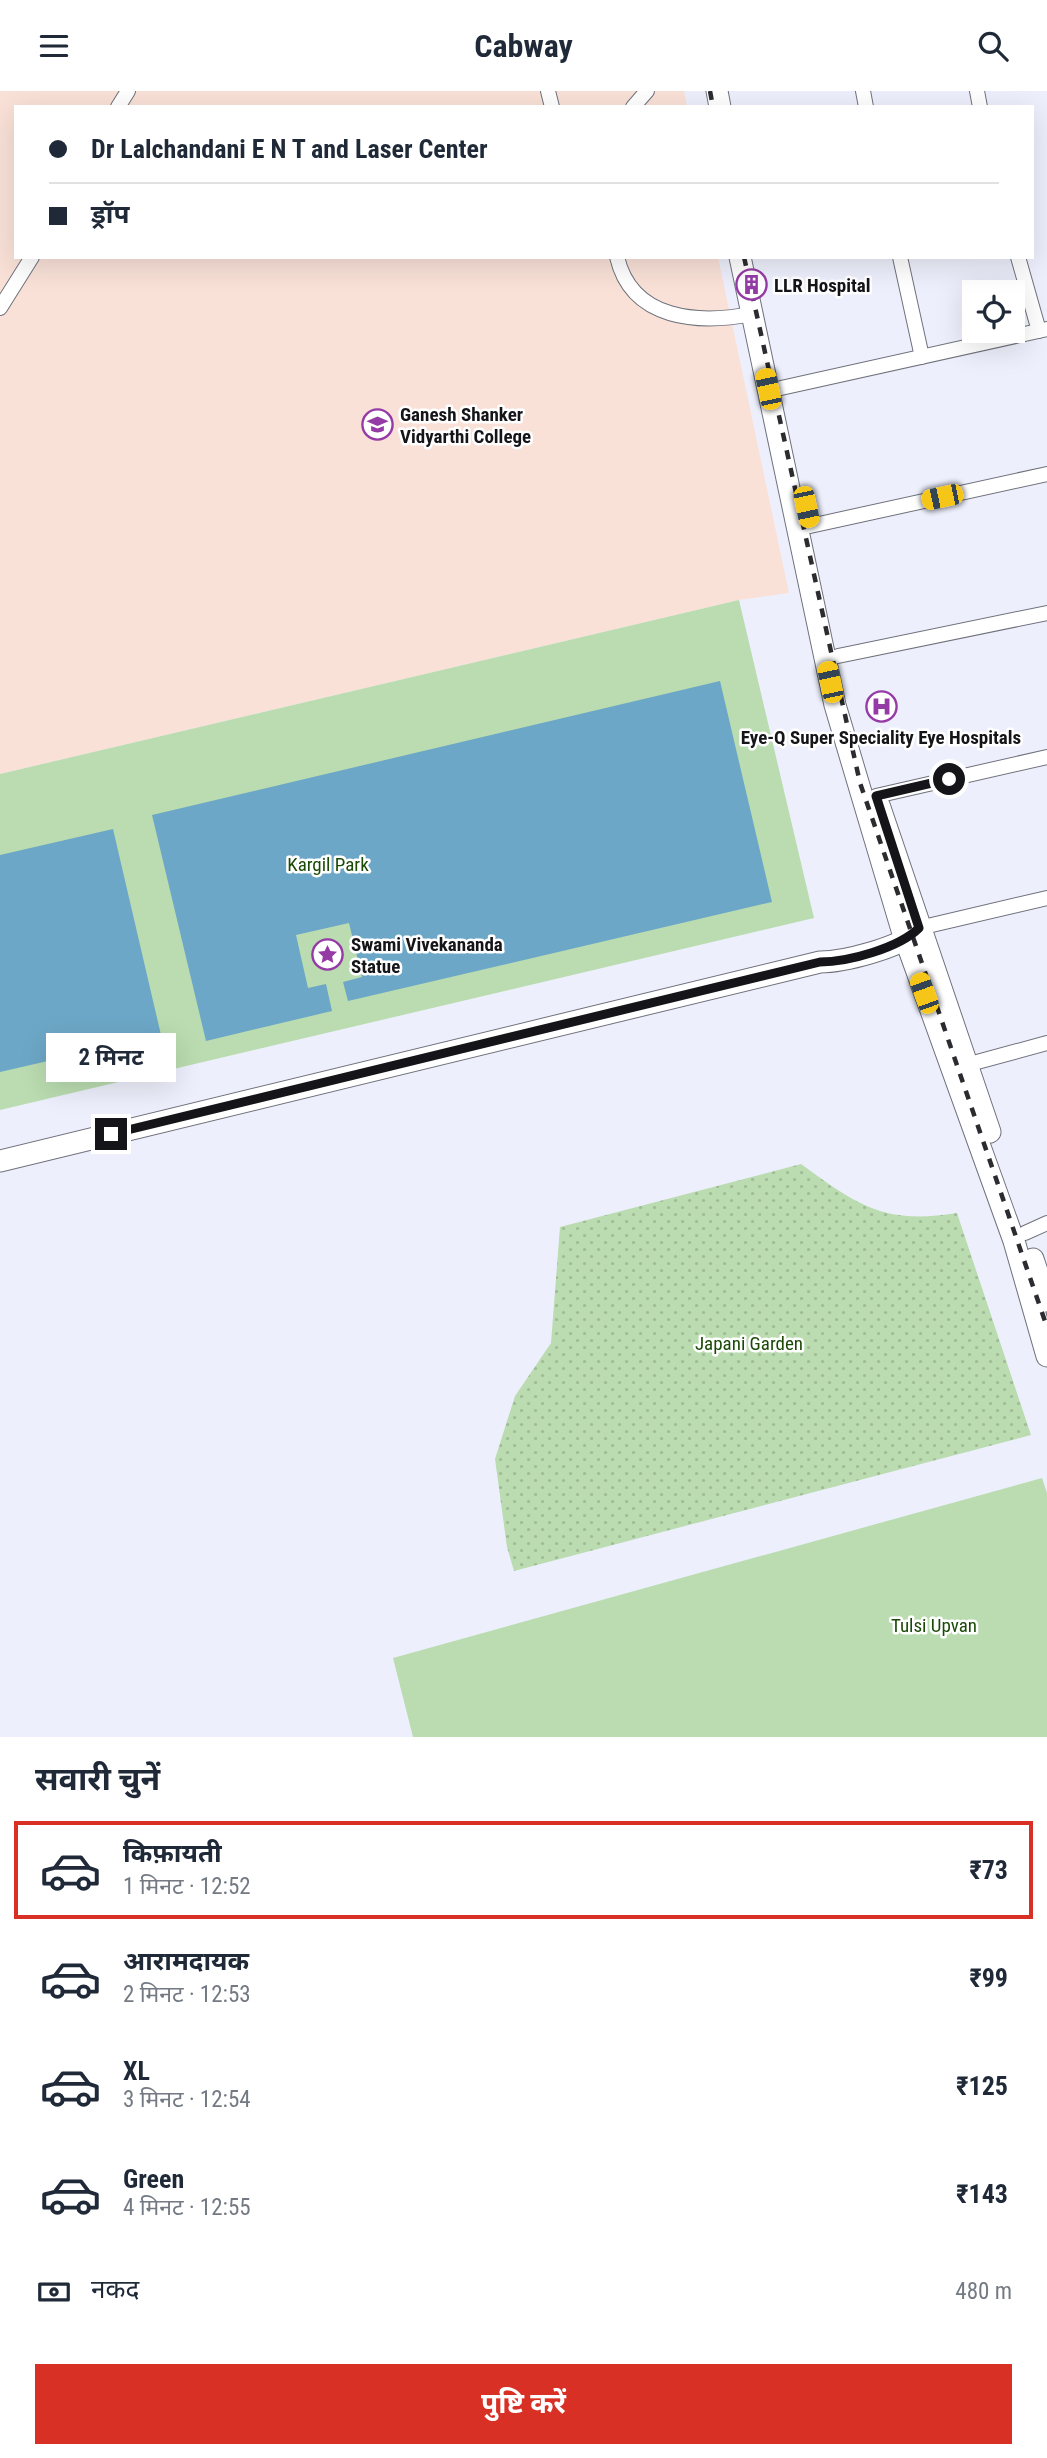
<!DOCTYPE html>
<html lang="hi">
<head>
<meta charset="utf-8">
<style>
  :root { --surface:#fff; --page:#f6f6f7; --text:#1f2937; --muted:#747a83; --line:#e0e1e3; --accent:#d93025 }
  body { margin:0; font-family:"Roboto Condensed","Noto Sans Devanagari",sans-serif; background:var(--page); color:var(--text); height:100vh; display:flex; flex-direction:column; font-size:26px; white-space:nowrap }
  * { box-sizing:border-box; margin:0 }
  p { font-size:23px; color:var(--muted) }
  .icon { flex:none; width:38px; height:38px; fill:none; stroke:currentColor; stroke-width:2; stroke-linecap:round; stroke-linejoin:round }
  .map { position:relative; height:1646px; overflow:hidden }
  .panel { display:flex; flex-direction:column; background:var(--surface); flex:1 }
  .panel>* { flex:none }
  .hud { position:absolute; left:14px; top:14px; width:1020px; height:154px; border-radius:0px; box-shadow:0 7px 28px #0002; display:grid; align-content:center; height:154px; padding:0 35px; background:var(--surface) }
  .tools { position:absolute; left:962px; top:189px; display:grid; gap:14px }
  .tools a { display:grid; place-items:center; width:63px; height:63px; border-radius:0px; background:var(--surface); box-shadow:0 7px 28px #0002; font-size:35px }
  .end { position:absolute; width:32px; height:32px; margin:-16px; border:9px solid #151519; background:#fff; box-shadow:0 0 0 4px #fff }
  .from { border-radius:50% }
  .bubble { position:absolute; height:49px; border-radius:0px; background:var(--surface); box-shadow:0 7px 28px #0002; font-size:23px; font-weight:700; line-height:49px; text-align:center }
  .car { position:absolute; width:21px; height:42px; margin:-21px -10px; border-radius:9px; box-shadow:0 0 5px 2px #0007; background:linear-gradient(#f5c518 24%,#345 0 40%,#f5c518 0 76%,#345 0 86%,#f5c518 0) }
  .hud b { display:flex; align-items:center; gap:24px; height:66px; font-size:26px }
  .hud b+b { border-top:2px solid var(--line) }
  .hud i { width:18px; height:18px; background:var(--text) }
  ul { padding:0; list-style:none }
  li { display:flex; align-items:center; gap:21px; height:98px; margin:0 14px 10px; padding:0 21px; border:4px solid transparent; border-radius:0px }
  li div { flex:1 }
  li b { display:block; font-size:26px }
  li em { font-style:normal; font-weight:700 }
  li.on { border-color:var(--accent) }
  li>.icon { width:63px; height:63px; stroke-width:1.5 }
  h2 { padding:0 35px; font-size:32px; line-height:84px }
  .pay { display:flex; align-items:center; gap:18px; height:77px; padding:0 35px; font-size:26px }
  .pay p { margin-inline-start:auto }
  .cta { display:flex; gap:14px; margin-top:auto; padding:14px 35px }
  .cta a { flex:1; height:80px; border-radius:0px; background:var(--accent); color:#fff; font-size:28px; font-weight:700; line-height:80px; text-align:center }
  header { display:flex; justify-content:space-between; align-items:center; height:91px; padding:0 35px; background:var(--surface); font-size:32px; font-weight:700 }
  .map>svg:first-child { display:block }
  .education { fill:#f9e1d7 }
  .grass { fill:url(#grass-dots) }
  .park { fill:#badcb0 }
  .water { fill:#6da7c7 }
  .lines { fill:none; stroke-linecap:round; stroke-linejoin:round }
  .street-casing { stroke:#6f727c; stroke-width:16 }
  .secondary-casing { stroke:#6f727c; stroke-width:23 }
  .street { stroke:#fff; stroke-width:14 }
  .secondary { stroke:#fff; stroke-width:21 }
  .rail { stroke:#2b2b30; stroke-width:4.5; stroke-dasharray:9 9; stroke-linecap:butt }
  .route { stroke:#151519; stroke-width:9 }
  .labels { text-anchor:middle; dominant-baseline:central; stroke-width:5; stroke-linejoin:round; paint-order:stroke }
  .poi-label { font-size:19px; font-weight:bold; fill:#151519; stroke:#fff; text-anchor:start }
  .park-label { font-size:19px; fill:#1b4a07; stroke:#fff }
</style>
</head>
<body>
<header><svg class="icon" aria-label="menu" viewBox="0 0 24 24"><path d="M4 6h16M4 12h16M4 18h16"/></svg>Cabway<svg class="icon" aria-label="search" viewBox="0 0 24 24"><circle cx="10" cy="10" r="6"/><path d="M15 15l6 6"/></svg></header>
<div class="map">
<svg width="1047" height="1646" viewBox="0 0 1047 1646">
  <defs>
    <pattern id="grass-dots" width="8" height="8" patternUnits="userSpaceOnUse" patternTransform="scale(1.75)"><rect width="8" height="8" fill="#badcb0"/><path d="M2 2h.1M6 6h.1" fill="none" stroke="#9fbc97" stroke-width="1.8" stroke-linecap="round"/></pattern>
  </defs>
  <rect width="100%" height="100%" fill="#edf0fc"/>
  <path class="education" d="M0,0H684L687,16H16V166H718L789,502L739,509L0,683Z"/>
  <path class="grass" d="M801,1073C857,1114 884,1134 957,1122L1031,1344L514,1480L507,1456L495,1368L515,1305L551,1252L560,1136Z"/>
  <path class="park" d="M739,509L814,827L0,1019V683Z
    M1042,1387L1047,1402V1646H413L393,1567Z"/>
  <path class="water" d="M720,590L772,811L348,910L343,891L362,886L349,832L296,844L308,897L326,893L332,920L206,950L152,724Z
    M113,738L161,944L0,981V764Z"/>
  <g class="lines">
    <defs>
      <path id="street" d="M548,0L552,16
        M863,0L866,16
        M977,0L980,16
        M118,16L128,0
        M633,16L647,0
        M617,166C632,230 699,233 752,223
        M900,166L922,266
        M1018,166L1039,240
        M0,217L32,166
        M781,297L1047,238
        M810,435L1047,383
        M838,565L1047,522
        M876,705L1047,666
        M919,837L1047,807
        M966,974L1047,952
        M1025,1142L1047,1132"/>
      <path id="secondary" d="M717,0L720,16
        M740,166L835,614L902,839L1014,1150L1047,1265
        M879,714L990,1041
        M0,1070L820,871C844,871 898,857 916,841
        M1033,1168L1047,1210"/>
    </defs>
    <use href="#street" class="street-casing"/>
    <use href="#secondary" class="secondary-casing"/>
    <use href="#street" class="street"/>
    <use href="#secondary" class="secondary"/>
    <path class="rail" d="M710,0L713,16
      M744,166L860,692L1047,1236"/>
  </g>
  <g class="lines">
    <path class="route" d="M111,1043L820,871C848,871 899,857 919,837L876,705L949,688"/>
  </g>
  <defs>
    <symbol id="building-ring" viewBox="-11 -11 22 22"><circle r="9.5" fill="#fff" stroke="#953ba6" stroke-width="1.5"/><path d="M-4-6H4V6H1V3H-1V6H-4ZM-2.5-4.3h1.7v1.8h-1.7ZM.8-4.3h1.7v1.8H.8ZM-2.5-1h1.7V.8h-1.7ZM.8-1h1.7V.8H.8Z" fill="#953ba6"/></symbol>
    <symbol id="university-ring" viewBox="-11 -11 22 22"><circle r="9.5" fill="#fff" stroke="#953ba6" stroke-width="1.5"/><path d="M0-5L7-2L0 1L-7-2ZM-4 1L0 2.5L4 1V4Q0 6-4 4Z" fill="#953ba6"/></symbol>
    <symbol id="hospital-ring" viewBox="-11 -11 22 22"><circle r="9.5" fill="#fff" stroke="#953ba6" stroke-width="1.5"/><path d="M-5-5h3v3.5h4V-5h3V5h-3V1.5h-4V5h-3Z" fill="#953ba6"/></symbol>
    <symbol id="sight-ring" viewBox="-11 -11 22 22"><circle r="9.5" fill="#fff" stroke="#953ba6" stroke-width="1.5"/><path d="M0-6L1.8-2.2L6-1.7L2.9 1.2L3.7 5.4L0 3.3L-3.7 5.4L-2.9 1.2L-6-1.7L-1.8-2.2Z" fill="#953ba6"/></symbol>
  </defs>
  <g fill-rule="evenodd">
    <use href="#building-ring" x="734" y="176" width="35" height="35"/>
    <use href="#university-ring" x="360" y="316" width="35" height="35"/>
    <use href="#hospital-ring" x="864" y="598" width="35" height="35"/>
    <use href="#sight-ring" x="310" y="846" width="35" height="35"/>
  </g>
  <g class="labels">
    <g class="poi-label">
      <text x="774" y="194">LLR Hospital</text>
      <text x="400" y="323">Ganesh Shanker<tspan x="400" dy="22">Vidyarthi College</tspan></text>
      <text x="881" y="646" text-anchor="middle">Eye-Q Super Speciality Eye Hospitals</text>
      <text x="351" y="853">Swami Vivekananda<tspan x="351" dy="22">Statue</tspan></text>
    </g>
    <g class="park-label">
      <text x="328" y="773">Kargil Park</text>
      <text x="749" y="1252">Japani Garden</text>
      <text x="934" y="1534">Tulsi Upvan</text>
    </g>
  </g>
</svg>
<div class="tools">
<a><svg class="icon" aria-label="locate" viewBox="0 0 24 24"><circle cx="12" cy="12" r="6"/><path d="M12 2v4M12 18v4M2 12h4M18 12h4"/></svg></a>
</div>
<i class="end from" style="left:949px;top:688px"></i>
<i class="end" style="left:111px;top:1043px"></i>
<div class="bubble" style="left:46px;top:942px;width:130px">2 मिनट</div>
<i class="car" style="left:768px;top:298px;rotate:348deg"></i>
<i class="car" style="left:942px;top:406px;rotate:258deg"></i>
<i class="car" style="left:806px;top:416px;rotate:168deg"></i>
<i class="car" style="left:830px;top:591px;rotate:348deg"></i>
<i class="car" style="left:924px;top:902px;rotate:340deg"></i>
<div class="hud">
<b><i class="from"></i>Dr Lalchandani E N T and Laser Center</b>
<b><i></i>ड्रॉप</b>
</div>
</div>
<section class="panel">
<h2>सवारी चुनें</h2>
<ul>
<li class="on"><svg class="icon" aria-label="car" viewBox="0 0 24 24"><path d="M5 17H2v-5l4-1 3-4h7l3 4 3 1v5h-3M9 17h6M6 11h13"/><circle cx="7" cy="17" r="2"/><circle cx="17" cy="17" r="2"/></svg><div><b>किफ़ायती</b><p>1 मिनट · 12:52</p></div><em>₹73</em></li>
<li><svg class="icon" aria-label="car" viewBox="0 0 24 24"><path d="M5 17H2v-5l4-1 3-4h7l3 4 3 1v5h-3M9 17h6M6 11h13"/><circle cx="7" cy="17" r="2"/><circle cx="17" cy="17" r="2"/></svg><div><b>आरामदायक</b><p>2 मिनट · 12:53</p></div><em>₹99</em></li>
<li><svg class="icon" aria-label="car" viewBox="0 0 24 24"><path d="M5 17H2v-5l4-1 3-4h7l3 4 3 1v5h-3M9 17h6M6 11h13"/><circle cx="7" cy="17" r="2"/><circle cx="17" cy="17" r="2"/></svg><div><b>XL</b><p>3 मिनट · 12:54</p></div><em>₹125</em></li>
<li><svg class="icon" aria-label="car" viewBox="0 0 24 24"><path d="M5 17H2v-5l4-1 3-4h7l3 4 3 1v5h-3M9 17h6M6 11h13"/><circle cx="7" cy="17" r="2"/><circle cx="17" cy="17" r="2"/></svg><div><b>Green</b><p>4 मिनट · 12:55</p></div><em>₹143</em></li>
</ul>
<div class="pay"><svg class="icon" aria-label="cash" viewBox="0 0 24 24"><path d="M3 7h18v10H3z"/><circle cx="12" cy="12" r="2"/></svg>नकद<p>480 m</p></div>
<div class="cta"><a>पुष्टि करें</a></div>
</section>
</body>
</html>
